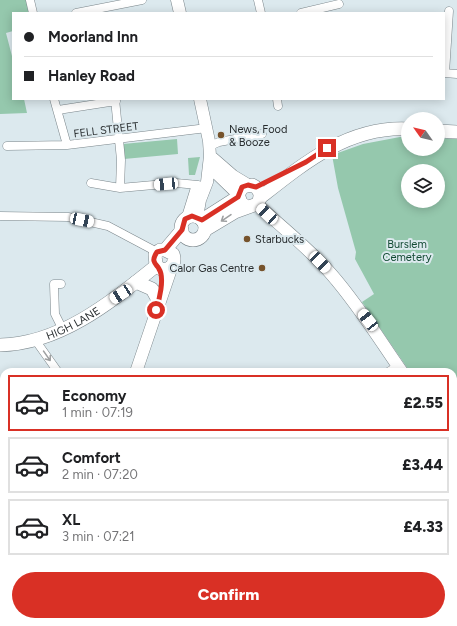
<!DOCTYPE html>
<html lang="en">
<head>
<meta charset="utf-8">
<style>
  :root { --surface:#fff; --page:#f6f6f6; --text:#202124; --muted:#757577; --line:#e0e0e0; --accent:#d93025 }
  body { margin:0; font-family:Figtree,sans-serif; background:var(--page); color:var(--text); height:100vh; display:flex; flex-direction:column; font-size:15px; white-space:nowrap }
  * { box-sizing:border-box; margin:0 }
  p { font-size:13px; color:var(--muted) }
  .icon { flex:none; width:22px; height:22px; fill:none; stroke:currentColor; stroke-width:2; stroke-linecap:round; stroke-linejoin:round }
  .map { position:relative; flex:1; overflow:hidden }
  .details { position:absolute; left:0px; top:368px; width:457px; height:258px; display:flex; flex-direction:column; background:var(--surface); border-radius:12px 12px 0 0; box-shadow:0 2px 10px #0003 }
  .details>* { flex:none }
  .banner { position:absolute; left:12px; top:12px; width:433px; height:88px; border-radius:0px; box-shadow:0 2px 10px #0003; display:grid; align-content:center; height:88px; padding:0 12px; background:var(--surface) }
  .needle { width:26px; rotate:304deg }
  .tools { position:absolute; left:401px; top:112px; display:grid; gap:8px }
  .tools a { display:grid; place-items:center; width:44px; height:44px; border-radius:50%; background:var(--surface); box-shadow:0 2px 10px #0003; font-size:20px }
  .end { position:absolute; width:18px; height:18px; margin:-9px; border:5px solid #d93025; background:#fff; box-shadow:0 0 0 2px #fff }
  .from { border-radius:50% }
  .car { position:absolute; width:12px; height:24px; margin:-12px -6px; border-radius:5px; box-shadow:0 0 3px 1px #0007; background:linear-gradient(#fff 24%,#345 0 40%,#fff 0 76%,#345 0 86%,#fff 0) }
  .banner b { display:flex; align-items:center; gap:14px; height:38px; font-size:15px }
  .banner b+b { border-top:1px solid var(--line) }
  .banner i { width:10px; height:10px; background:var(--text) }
  ul { padding:7px 0 0; list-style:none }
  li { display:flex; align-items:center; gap:12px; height:56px; margin:0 8px 6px; padding:0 4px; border:2px solid var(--line); border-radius:0px }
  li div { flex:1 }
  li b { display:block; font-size:15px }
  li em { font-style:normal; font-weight:800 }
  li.on { border-color:var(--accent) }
  li>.icon { width:36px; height:36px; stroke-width:1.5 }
  .action { display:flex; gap:8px; margin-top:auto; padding:8px 12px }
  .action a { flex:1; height:46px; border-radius:24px; background:var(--accent); color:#fff; font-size:16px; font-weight:800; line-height:46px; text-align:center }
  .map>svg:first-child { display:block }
  .green { fill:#95c8ad; fill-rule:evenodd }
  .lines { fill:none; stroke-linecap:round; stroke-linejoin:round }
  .street-casing { stroke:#7b868b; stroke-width:9 }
  .secondary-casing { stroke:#7b868b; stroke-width:13 }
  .primary-casing { stroke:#7b868b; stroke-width:14 }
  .street { stroke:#fff; stroke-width:8 }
  .secondary { stroke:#fff; stroke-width:12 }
  .primary { stroke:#fff; stroke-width:13 }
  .oneway { stroke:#9ea0a1 }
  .route { stroke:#d93025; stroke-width:5 }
  .poi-dot { fill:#76532c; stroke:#dce9ee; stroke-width:1.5 }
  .labels { text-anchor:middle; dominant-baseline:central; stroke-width:4; stroke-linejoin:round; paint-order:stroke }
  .poi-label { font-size:11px; fill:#282d2f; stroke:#dce9ee; text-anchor:start }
  .street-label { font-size:11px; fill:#282d2f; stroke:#dce9ee }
  .park-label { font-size:11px; fill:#124a33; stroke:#dce9ee }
</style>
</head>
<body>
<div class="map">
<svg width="457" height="626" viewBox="0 0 457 626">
  <rect width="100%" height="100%" fill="#dce9ee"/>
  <path class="green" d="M0,0H30L33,13H13V31L6,33L13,60V99H24L27,113L0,114Z
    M400,137H408V149H438V138L457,139V380L453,381V372H410L362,302L374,294L355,259L356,252L338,188L332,155L363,144ZM408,171H438V201H408Z
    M177,139L178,154L124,159L123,144Z
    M200,157L195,175H189L188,158Z"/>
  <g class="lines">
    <defs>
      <path id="street" d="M30,0L33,13
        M258,0L261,13
        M76,13L142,0
        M301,13L339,4
        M444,73L457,74
        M445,73L449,11
        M54,99L67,145
        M115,99L121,160L120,188
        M277,99L278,106
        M58,110L116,101
        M7,146L67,145L207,128
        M210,146L219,142L262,134
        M91,183L120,188L176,183L198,185
        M0,216L68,217L108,226L157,252
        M61,284H54L55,314L63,330
        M36,341L58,372
        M388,372L398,366
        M0,408H4
        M0,469H4
        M0,529H4
        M0,590H4"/>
      <path id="secondary" d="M177,0L180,13
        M210,156L233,176L248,185
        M209,166L238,194
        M257,204C282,228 310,249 332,275C359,306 379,339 402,372
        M188,217L197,188
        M197,217L200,200L207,182L210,156L209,141L200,99
        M136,372L172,266
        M453,491L457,560
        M53,626L54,622"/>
      <g id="primary">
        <path d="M438,131L457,132"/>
        <path d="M261,197C304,163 349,126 408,129"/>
        <circle cx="193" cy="228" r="12"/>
        <path d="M202,220L238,197"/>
        <path d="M205,230L235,212L257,204C262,197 261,189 252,185L243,187L238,194L241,203L247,207"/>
        <path d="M165,250L173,254C176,263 172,269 163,270L156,266L155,254L160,250H165L182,230"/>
        <path d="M136,282L152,289L159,302"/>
        <path id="s1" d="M0,345C60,344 111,302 156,266"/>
      </g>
    </defs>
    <use href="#street" class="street-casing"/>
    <use href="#secondary" class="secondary-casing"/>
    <use href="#primary" class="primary-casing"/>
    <use href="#street" class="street"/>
    <use href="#secondary" class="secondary"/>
    <use href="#primary" class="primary"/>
  </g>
  <defs><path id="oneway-shaft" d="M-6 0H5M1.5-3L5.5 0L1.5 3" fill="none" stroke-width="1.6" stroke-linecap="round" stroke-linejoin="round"/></defs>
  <g class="oneway">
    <use href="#oneway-shaft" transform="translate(226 218) rotate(146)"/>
    <use href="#oneway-shaft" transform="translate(47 356) rotate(55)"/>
  </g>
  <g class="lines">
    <path class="route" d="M156,310C159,301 165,278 159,269C158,266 155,265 154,261C153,258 155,255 157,252L165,250L182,230L185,219L192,216L202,220L238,197L242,187L248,185L256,187L306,162L327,148"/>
  </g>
  <g class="poi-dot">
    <circle cx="221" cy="135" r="4"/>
    <circle cx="247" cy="239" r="4"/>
    <circle cx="262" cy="268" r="4"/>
  </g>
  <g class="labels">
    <g class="poi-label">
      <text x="229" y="129">News, Food<tspan x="229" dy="13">&amp; Booze</tspan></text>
      <text x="255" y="239">Starbucks</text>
      <text x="254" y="268" text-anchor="end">Calor Gas Centre</text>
    </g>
    <g class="street-label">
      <text transform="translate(106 130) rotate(-7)">FELL STREET</text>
      <text stroke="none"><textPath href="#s1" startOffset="77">HIGH LANE</textPath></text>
    </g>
    <g class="park-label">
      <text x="407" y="244">Burslem<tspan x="407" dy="13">Cemetery</tspan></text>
    </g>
  </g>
</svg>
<div class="tools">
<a><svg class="needle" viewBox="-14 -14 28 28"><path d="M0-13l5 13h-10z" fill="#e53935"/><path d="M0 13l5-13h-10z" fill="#757577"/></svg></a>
<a><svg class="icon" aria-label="layers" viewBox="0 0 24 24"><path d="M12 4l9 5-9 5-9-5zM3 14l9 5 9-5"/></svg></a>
</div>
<i class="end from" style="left:156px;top:310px"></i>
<i class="end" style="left:327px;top:148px"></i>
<i class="car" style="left:166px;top:184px;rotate:265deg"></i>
<i class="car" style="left:267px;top:214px;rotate:313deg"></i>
<i class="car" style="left:82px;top:220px;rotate:102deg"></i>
<i class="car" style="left:320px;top:262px;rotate:136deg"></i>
<i class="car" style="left:121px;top:294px;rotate:237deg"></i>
<i class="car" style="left:368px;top:320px;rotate:322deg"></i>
<div class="banner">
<b><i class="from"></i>Moorland Inn</b>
<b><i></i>Hanley Road</b>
</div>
<section class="details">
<ul>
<li class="on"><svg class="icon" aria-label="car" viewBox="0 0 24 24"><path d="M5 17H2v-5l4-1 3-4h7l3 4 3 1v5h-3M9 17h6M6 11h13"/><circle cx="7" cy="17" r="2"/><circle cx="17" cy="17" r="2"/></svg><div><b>Economy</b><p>1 min · 07:19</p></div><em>£2.55</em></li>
<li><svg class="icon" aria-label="car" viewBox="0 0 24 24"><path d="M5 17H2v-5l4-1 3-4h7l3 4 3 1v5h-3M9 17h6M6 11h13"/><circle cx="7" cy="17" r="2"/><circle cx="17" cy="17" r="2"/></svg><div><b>Comfort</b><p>2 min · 07:20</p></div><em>£3.44</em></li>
<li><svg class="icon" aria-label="car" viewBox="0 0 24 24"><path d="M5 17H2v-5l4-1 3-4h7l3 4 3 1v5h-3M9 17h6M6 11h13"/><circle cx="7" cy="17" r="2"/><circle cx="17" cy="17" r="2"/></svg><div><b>XL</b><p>3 min · 07:21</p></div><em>£4.33</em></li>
</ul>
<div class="action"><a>Confirm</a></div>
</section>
</div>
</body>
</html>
